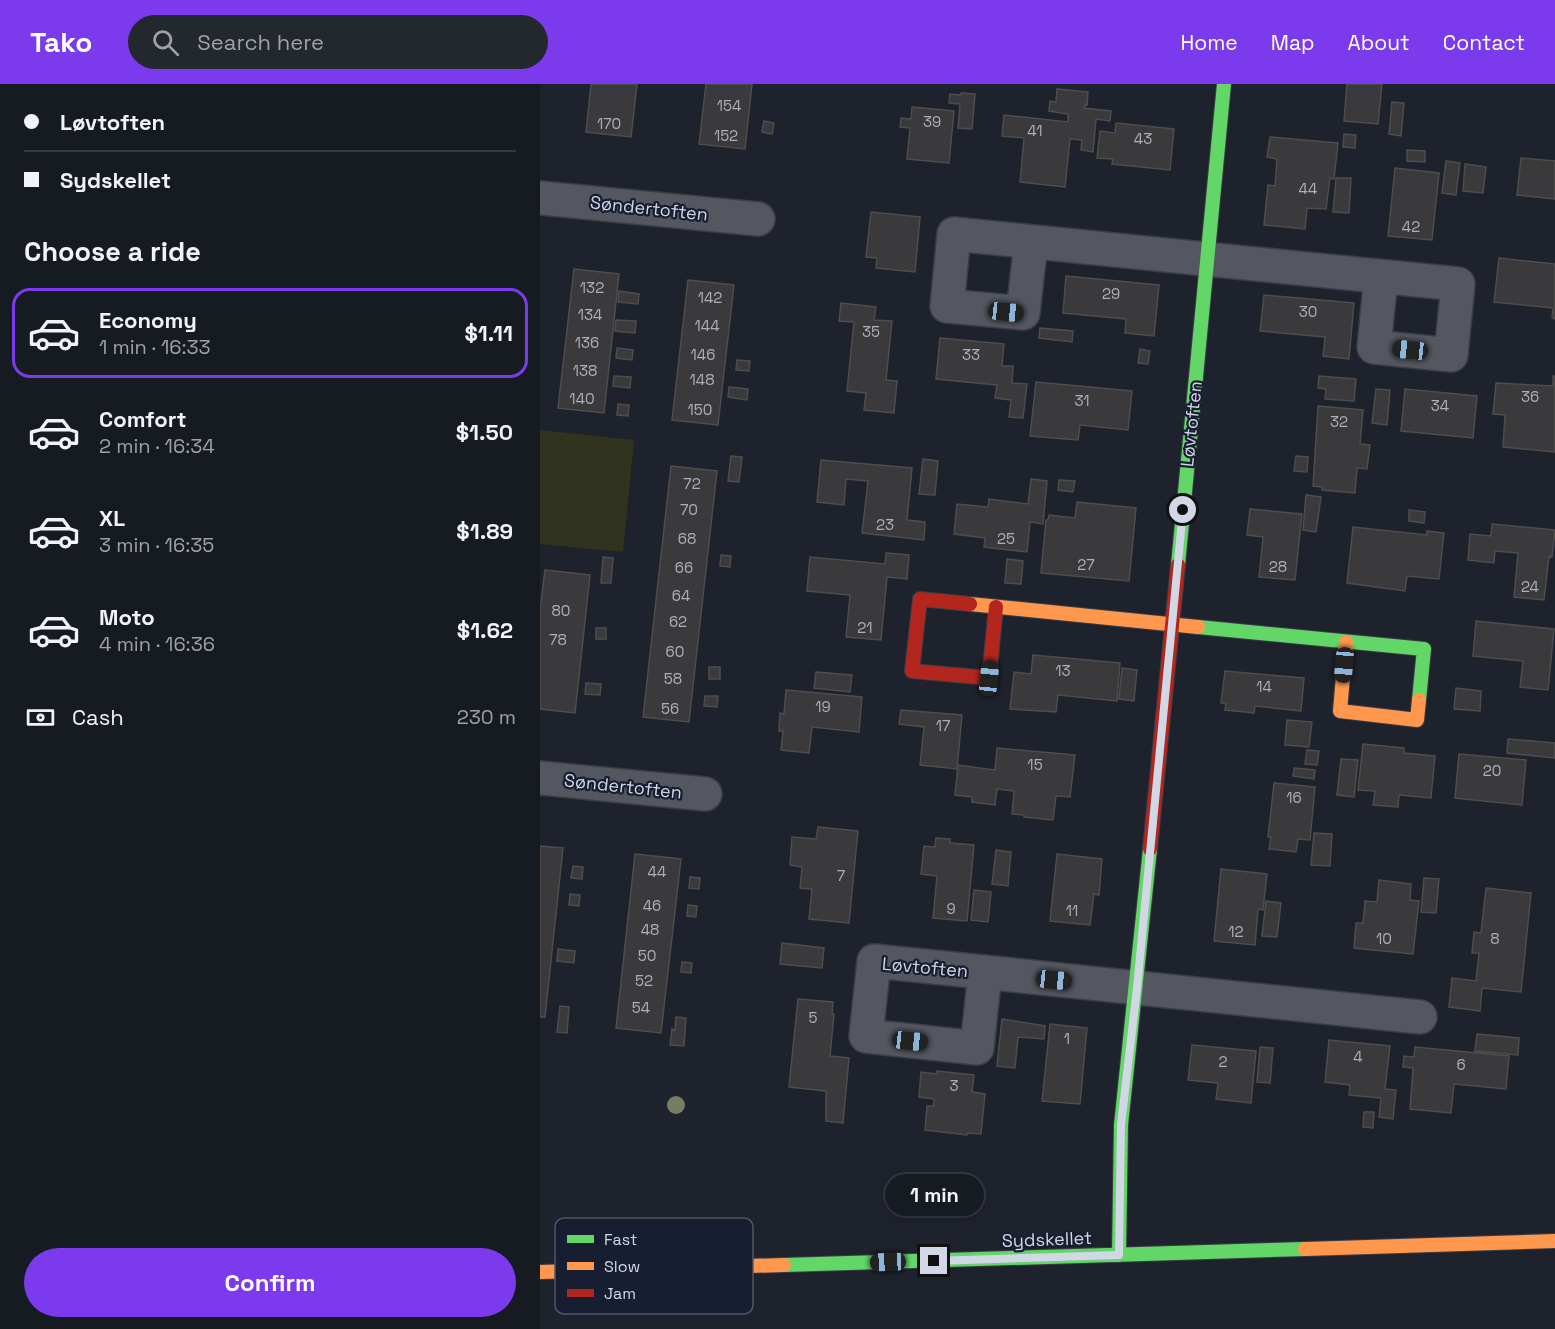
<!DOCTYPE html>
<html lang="en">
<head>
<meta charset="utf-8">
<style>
  :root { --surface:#161a21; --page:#23272e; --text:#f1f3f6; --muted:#9ea1a5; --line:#35383f; --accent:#7c3aed }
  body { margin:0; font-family:"Space Grotesk",sans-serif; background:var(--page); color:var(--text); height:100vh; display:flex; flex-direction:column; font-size:22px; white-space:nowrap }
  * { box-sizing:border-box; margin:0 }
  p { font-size:20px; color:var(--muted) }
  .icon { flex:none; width:33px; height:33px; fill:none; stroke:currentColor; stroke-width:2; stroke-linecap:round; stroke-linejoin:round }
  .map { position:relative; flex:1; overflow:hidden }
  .side { display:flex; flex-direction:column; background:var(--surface); width:540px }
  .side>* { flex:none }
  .top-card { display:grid; align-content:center; height:132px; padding:0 24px; background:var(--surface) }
  .end { position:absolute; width:27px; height:27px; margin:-14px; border:8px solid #d2d7e5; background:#111; box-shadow:0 0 0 3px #111 }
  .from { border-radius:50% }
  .bubble { position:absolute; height:42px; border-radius:21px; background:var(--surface); box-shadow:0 3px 9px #0003,0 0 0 2px var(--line); font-size:20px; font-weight:800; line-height:42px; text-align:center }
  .car { position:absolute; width:18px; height:36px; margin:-18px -9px; border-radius:8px; box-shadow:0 0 4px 2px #0007; background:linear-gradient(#222 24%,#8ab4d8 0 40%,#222 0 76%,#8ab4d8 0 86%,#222 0) }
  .top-card b { display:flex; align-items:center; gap:21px; height:57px; font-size:22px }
  .top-card b+b { border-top:2px solid var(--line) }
  .top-card i { width:15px; height:15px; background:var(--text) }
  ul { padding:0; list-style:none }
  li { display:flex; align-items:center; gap:18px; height:90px; margin:0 12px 9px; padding:0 12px; border:3px solid transparent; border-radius:18px }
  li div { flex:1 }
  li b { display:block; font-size:22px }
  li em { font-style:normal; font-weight:800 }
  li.current { border-color:var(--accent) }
  li>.icon { width:54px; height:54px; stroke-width:1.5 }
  h2 { padding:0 24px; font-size:27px; line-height:72px }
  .pay { display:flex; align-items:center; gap:15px; height:66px; padding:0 24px; font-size:22px }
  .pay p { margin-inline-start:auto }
  .button { display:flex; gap:12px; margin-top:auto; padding:12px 24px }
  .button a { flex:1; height:69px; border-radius:36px; background:var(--accent); color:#fff; font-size:24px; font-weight:800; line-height:69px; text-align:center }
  header { display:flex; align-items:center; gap:36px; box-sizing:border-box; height:84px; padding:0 30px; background:var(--accent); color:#fff }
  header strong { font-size:28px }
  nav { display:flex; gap:33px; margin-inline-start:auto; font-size:21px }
  .search { width:420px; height:54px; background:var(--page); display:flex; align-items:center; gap:15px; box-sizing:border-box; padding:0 21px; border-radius:33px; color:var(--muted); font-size:22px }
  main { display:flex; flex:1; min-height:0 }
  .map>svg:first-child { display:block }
  .green { fill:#30331d }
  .building { fill:#3a393b; stroke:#4e4d4d; stroke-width:1.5 }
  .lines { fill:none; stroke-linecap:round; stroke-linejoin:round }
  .street-casing { stroke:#3a3d46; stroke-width:36 }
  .fast-casing { stroke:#3a3d46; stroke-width:16 }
  .slow-casing { stroke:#3a3d46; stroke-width:16 }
  .jam-casing { stroke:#3a3d46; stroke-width:16 }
  .street { stroke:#545760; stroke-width:33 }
  .fast { stroke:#63d668; stroke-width:14 }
  .slow { stroke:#ff974d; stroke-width:14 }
  .jam { stroke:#b3261e; stroke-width:14 }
  .tree { fill:#777d63 }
  .route { stroke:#d2d7e5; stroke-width:8 }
  .labels { text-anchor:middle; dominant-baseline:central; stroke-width:4.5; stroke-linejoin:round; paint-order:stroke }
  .number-label { font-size:15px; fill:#acb0ba }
  .street-label { font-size:18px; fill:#d2d7e5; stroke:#181e32 }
  .key { fill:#181e32; stroke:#505668; stroke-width:1.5 }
  .key-label { font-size:16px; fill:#d2d7e5 }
</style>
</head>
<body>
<header>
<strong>Tako</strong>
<div class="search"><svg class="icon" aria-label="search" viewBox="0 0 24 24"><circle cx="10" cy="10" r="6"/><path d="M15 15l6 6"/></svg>Search here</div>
<nav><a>Home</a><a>Map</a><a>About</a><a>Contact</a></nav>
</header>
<main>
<section class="side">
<div class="top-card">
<b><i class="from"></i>Løvtoften</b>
<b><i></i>Sydskellet</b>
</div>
<h2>Choose a ride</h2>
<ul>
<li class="current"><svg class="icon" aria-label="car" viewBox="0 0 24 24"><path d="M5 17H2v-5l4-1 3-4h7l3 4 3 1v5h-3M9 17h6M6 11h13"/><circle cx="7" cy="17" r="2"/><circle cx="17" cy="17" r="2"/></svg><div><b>Economy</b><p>1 min · 16:33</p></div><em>$1.11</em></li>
<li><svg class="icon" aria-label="car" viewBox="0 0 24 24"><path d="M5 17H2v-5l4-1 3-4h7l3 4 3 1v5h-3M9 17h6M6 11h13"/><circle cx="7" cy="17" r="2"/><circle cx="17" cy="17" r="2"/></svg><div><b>Comfort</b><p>2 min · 16:34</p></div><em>$1.50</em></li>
<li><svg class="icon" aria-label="car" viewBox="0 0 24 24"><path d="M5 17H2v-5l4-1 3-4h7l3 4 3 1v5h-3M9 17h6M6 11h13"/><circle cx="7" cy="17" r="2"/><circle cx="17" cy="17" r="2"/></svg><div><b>XL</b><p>3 min · 16:35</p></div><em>$1.89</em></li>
<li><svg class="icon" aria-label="car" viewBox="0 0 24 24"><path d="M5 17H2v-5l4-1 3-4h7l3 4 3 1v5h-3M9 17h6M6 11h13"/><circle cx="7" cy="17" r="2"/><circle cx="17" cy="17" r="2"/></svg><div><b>Moto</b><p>4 min · 16:36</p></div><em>$1.62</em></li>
</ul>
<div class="pay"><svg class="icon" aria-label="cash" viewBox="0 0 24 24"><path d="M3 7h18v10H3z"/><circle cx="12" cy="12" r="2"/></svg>Cash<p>230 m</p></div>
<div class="button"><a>Confirm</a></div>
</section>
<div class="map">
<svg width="1015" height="1245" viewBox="0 0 1015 1245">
  <rect width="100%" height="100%" fill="#1e222c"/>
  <path class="green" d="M0,346L94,356L83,468L0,460Z"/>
  <path class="building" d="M51,0H97L91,53L46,48Z
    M166,0H212L205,65L159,60Z
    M807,0H842L838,40L804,37Z
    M517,5L548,8L547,21L545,20L544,24L571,27L570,37L556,35L553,68L541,66L542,56L530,55L525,103L480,98L484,54L462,52L464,31L528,38V30L509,27L510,17L516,18Z
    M421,9L435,10L432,45L418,44L420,20L409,19L410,10L421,11Z
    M852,18L864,19L861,52L849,50Z
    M372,23L414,27L409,79L367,75L370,44L360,43L361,34L371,35Z
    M224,37L234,39L232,50L222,48Z
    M576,39L634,45L630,86L572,80L573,75L557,74L560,47L575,49Z
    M804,50L816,51L815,64L803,63Z
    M730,53L798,59L794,95L790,94L786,125L767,124L765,145L724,141L728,101L735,102L737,75L727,73Z
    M867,66L885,67V78L867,77Z
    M981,74L1015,77V115L977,111Z
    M906,77L920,79L916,111L902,109Z
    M925,80L946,83L943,109L923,107Z
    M855,84L899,89L892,156L848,152Z
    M796,94H811L809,129L793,128Z
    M331,128L380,133L375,188L336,184L337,174L326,173Z
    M959,174L1015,180V235L1012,234L1013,224L954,218Z
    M34,185L79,190L64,329L18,324Z
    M526,192L619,201L614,252L585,249L586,235L523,229Z
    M148,196L194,201L178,341L132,336Z
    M79,207L99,210L98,220L78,218Z
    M724,211L814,219L809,275L783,272L785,253L720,247Z
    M301,219L336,223L334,236L352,237L346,296L357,297L354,329L324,326L326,309L307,307L314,238L299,237Z
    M76,236L96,237L95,249L75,247Z
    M500,244L533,247L532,258L499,254Z
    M400,254L464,260L462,282H473L472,299L487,300L483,334L469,333L471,316L455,314L457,301L396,295Z
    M77,264L93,266L92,276L76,274Z
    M600,265L610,267L608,280L598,279Z
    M197,276L210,277L209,287L196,286Z
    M74,292L91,293L90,304L73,302Z
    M779,292L816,295L814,317L785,315L786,305L778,304Z
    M1013,292H1015V368L963,363L965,331L953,330L956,299L1013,302Z
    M496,298L592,307L588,346L540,341L538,356L490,352Z
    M189,303L208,305L207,316L188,313Z
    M836,305L850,306L847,341L832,339Z
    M865,305L937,312L933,354L861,347Z
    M78,320L89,321L88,332L77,331Z
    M778,322L823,326L820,360L830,361L827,385L817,384L815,409L782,406V403L773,402Z
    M191,372L202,373L199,398L188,397Z
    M756,372L768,373L767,388L754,387Z
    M383,375L398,377L395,411L379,410Z
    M281,376L372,384L367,436L385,438L384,456L322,449L328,397L306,395L304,421L277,418Z
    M131,382L177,387L149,638L103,633Z
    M491,395L507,397L503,440L490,438L487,468L444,463L445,454L414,450L417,420L448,423L449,415L488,420Z
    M519,396L535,397L533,408L518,406Z
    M766,411L781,413L776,448L763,446Z
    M537,418L596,424L589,497L501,489L506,436H508L509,431L535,434Z
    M710,425L762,430L755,496L719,493L723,453L707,451Z
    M869,426L885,428L884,439L869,437Z
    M952,440L1015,446L1012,473L1009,472L1004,516L974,513L978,469L955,467L954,479L928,476L930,450L951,452Z
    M813,443L887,451V447L904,449L899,495L867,492L865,507L807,499Z
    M346,469L369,471L367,495L347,493L341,556L306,553L310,511L267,507L270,473L345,480Z
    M181,471L191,472L190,483L180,482Z
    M63,473L73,474L71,499H61Z
    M467,475L483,477L481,500L465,499Z
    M5,486L50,491L35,629L0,625V526Z
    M936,537L1014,545L1008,606L980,603L983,577L933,572Z
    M56,544H66V555H56Z
    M493,571L580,579L577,617L518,611L516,628L470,625L474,588L491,590Z
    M169,583H180V595H169Z
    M582,584L597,586L594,617L579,615Z
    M685,587L764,594L761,627L715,622L714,629L685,626L686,620L681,619Z
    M276,588L312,591L310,608L274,604Z
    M46,599L61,600L60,611L45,610Z
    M916,604L941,607L940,627L914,625Z
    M246,606L322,613L319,648L272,643L269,669L241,666L243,647H239L240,629L244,630Z
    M165,612H178L177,623L164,622Z
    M361,626L422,631L417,685L380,681L384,643L359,640Z
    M747,636L772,638L769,663L745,661Z
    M968,655L1015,659V674L967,669Z
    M823,660L864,664V669L895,672L891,714L859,711L858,723L833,721L835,707L818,706Z
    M457,664L535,671L530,713L516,712L513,736L484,733V731L472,730L474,707L457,705L455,721L432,718V713L415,711L418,681L455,686Z
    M767,666L779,667L777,681L765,680Z
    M919,670L986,676L982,721L915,714Z
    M801,675L818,676L814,713L797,711Z
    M754,684L775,686L774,695L753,692Z
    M734,699L775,703L770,756L758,755L756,768L729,765L731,753H728Z
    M278,743L318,747L309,839L269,835L272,805L260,804L262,783L250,781L252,753L276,755Z
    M774,749L792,750L790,782L771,781Z
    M396,754L410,755V759L434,761L427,837L393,834L397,792L381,790L384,762L395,763Z
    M0,762L23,764L5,933H0Z
    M456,766L471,768L468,802L452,800Z
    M95,770L141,775L121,949L76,944Z
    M517,770L562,775L559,811L554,810L550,841L510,837Z
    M33,782L43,783L42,795L31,794Z
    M681,785L727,790L723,826L718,825L715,861L674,857Z
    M150,793L160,794L159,805L149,804Z
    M884,794L899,795L896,829L881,828Z
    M839,796L871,800L870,816L879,817L873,870L814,864L816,839H823L825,817L837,818Z
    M946,804L991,809L981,908L942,904L940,927L909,923L912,894L936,897L939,869H932L934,848L941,849Z
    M434,806L451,808L448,838L431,836Z
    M30,810L40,811L39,822L29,821Z
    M726,817L741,819L737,853L722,852Z
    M148,821L157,822L156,833L147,832Z
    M242,859L284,864L282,884L240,880Z
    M18,865L35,867L34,879L17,877Z
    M142,878L152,879L151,889L141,888Z
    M258,915L293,918L292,930H294L290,972L309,974L303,1039L286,1037V1007L249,1003Z
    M20,922L29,923L27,949L17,948Z
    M136,933L146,934L144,962L130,961L132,945L135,946Z
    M462,935L505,942L504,955L478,953L475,984L457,982Z
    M510,940L547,944L540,1020L502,1017Z
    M937,950L979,954L978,971L935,967Z
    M789,956L850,962L845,1005L856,1006L853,1035L839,1033L841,1014L809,1011L810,1001L785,998Z
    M652,961L716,967L711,1019L676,1015L678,999L648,996Z
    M720,963L733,964L730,999L717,998Z
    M875,963L969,972L966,1005L914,1000L911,1029L870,1025L873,984L863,983L864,972L874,973Z
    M397,987L434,991L432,1008L445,1010L441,1050L427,1049V1051L385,1046L387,1022H394V1015L379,1013L381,988L397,990Z
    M824,1028H834L833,1044L823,1043Z"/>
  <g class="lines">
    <defs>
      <path id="street" d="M0,114L218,135
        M491,158L483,229L407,222L414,150L918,200L911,271L834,263L841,193
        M0,694L165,710
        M445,888L437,964L326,952L334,877L473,891L880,933"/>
      <path id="fast" d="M638,481L684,0
        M658,543L884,565L879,616
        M579,1171L581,1041L610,765
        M244,1181L765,1165"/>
      <path id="slow" d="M430,520L658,543
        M806,558L800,627L877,636L879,616
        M765,1165L1015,1157
        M0,1188L244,1181"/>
      <path id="jam" d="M430,520L380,515L372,587L449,594L456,523
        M610,765L638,481"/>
    </defs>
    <use href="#street" class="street-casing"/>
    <use href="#fast" class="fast-casing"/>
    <use href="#slow" class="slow-casing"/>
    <use href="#jam" class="jam-casing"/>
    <use href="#street" class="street"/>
    <use href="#fast" class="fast"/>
    <use href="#slow" class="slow"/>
    <use href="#jam" class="jam"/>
  </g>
  <circle class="tree" cx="136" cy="1021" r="9"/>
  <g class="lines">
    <path class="route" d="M394,1177L579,1171L581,1041L597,904L643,426"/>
  </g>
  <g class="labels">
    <g class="number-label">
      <text x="189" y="21">154</text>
      <text x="392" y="37">39</text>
      <text x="69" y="39">170</text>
      <text x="495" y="46">41</text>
      <text x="186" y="51">152</text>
      <text x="603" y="54">43</text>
      <text x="768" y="104">44</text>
      <text x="871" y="142">42</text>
      <text x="52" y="203">132</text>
      <text x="571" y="209">29</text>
      <text x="170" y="213">142</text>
      <text x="768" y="227">30</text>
      <text x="50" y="230">134</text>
      <text x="167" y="241">144</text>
      <text x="331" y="247">35</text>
      <text x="47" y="258">136</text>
      <text x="163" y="270">146</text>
      <text x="431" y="270">33</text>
      <text x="45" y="286">138</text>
      <text x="162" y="295">148</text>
      <text x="990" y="312">36</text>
      <text x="42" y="314">140</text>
      <text x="542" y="316">31</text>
      <text x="900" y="321">34</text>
      <text x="160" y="325">150</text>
      <text x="799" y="337">32</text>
      <text x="152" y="399">72</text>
      <text x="149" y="425">70</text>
      <text x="345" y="440">23</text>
      <text x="147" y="454">68</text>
      <text x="466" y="454">25</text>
      <text x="546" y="480">27</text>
      <text x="738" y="482">28</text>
      <text x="144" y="483">66</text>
      <text x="990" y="502">24</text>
      <text x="141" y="511">64</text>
      <text x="21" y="526">80</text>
      <text x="138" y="537">62</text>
      <text x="325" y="543">21</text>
      <text x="18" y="555">78</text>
      <text x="135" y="567">60</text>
      <text x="523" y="586">13</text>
      <text x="133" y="594">58</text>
      <text x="724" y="602">14</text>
      <text x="283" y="622">19</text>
      <text x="130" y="624">56</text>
      <text x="403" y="641">17</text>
      <text x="495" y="680">15</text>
      <text x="952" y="686">20</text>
      <text x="754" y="713">16</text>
      <text x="117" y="787">44</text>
      <text x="301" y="791">7</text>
      <text x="112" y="821">46</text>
      <text x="411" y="824">9</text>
      <text x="532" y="826">11</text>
      <text x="110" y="845">48</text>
      <text x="696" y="847">12</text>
      <text x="844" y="854">10</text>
      <text x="955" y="854">8</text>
      <text x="107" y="871">50</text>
      <text x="104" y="896">52</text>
      <text x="101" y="923">54</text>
      <text x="273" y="933">5</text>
      <text x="527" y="954">1</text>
      <text x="818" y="972">4</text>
      <text x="683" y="977">2</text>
      <text x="921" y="980">6</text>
      <text x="414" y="1001">3</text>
    </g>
    <g class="street-label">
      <text transform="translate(109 124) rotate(6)">Søndertoften</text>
      <text transform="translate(651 340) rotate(-84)">Løvtoften</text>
      <text transform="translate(83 702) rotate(6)">Søndertoften</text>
      <text transform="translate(385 883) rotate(5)">Løvtoften</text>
      <text transform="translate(507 1155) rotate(-2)">Sydskellet</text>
    </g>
  </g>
  <rect x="15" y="1134" width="198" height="96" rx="9" class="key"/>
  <rect x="27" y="1151" width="27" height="8" fill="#63d668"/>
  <rect x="27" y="1178" width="27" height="8" fill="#ff974d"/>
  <rect x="27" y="1205" width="27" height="8" fill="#b3261e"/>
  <g class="key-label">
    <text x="64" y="1161">Fast</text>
    <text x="64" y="1188">Slow</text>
    <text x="64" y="1215">Jam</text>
  </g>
</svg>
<i class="end from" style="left:643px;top:426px"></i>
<i class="end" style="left:394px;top:1177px"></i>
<div class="bubble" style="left:345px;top:1090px;width:99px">1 min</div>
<i class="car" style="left:466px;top:228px;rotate:96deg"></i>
<i class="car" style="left:870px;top:266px;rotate:276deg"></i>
<i class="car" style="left:804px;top:581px;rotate:185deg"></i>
<i class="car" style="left:449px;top:594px;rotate:6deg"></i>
<i class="car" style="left:514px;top:896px;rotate:96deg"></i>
<i class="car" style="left:370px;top:957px;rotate:96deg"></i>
<i class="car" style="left:348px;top:1178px;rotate:268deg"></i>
</div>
</main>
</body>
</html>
